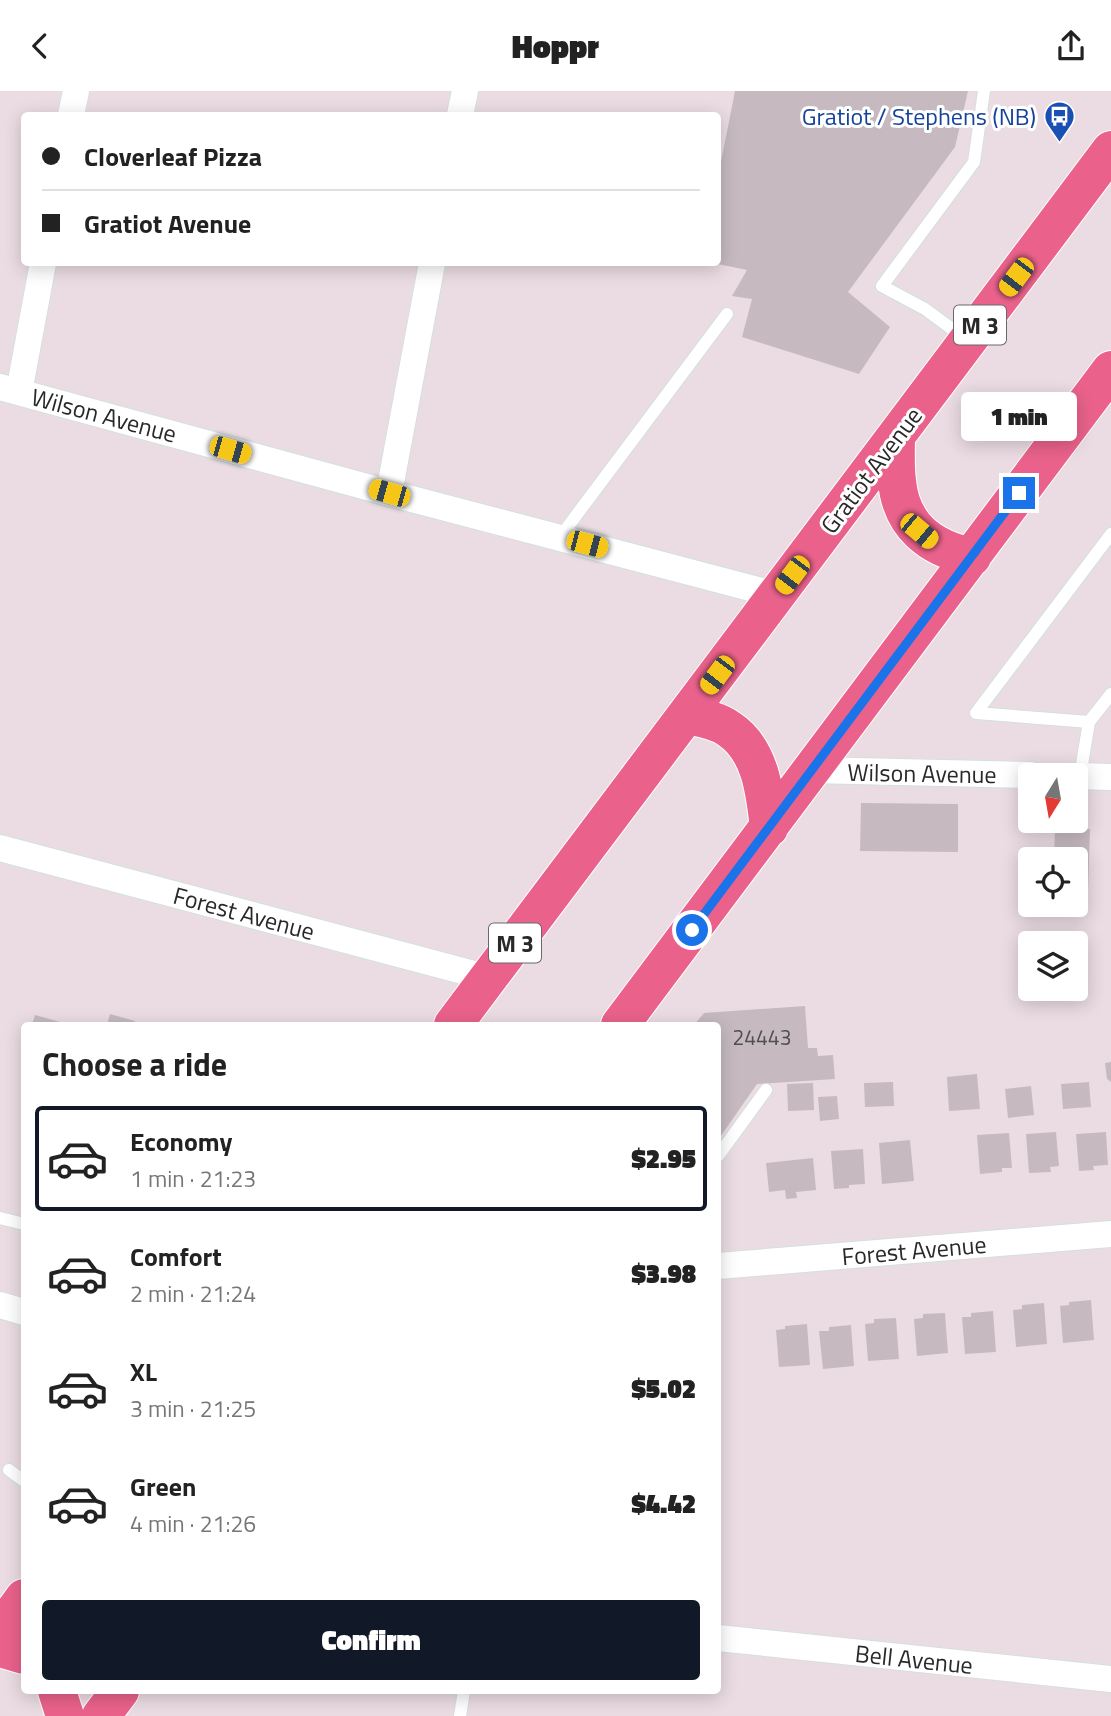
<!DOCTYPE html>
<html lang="en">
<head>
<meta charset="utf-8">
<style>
  :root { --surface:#fff; --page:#f2f2f2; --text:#222; --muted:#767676; --line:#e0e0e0; --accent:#111827 }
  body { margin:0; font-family:"Titillium Web",sans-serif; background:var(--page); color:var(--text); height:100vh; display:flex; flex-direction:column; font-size:26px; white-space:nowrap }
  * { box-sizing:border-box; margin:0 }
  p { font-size:23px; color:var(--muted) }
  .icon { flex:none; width:38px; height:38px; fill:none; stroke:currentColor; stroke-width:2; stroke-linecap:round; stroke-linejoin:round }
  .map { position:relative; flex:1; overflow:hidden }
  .panel { position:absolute; left:21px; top:931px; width:700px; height:672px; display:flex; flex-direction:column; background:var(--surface); border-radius:7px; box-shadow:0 4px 18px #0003 }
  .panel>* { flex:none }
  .guide { position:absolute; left:21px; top:21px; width:700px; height:154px; border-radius:7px; box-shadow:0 4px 18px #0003; display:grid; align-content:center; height:154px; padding:0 21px; background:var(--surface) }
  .needle { width:46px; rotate:191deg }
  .buttons { position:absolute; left:1018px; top:672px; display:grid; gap:14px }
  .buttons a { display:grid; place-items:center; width:70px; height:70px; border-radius:7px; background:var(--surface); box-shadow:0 4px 18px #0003; font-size:35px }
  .end { position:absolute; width:32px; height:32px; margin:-16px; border:9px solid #1a73e8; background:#fff; box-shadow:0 0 0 4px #fff }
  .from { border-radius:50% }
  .bubble { position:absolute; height:49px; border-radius:7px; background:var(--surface); box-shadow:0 4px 18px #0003; font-size:23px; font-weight:800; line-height:49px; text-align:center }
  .car { position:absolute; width:21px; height:42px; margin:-21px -10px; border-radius:9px; box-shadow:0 0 5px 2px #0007; background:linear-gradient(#f5c518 24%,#345 0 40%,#f5c518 0 76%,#345 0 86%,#f5c518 0) }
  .guide b { display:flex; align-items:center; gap:24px; height:66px; font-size:26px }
  .guide b+b { border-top:2px solid var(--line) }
  .guide i { width:18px; height:18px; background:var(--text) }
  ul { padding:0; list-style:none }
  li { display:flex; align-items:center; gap:21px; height:105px; margin:0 14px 10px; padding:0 7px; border:4px solid transparent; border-radius:7px }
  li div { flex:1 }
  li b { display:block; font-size:26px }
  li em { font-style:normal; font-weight:800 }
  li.on { border-color:var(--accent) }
  li>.icon { width:63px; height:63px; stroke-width:1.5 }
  h2 { padding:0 21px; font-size:32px; line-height:84px }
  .button { display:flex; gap:14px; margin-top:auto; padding:14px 21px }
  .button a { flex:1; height:80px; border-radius:7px; background:var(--accent); color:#fff; font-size:28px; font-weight:800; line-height:80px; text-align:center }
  header { display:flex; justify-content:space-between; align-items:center; height:91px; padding:0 21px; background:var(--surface); font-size:32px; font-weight:800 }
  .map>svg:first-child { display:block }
  .building { fill:#c6bac0 }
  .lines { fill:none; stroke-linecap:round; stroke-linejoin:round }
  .lane-casing { stroke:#d1e1dd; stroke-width:14 }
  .street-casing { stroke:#d1e1dd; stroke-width:28 }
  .primary-casing { stroke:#fff; stroke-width:40 }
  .lane { stroke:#fff; stroke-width:12 }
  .street { stroke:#fff; stroke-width:26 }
  .primary { stroke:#ea628b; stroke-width:38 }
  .route { stroke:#1a73e8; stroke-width:9 }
  .labels { text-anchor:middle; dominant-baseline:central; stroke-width:6; stroke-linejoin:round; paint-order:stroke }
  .number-label { font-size:21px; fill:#504d4f }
  .shield { fill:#fff; stroke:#696969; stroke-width:2 }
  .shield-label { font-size:23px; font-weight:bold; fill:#292929 }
  .transit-label { font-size:24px; fill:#164399; stroke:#fff; text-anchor:end }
  .street-label { font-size:24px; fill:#292929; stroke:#fff }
</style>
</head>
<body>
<header><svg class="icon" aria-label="back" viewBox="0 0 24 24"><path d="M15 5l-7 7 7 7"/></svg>Hoppr<svg class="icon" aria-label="share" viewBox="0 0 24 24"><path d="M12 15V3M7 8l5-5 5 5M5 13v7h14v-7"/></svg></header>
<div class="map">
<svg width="1111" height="1625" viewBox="0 0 1111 1625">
  <rect width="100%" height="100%" fill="#ebdce3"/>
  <path class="building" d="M735,0H968L955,56L848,201L890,236L859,283L742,246L752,208L732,205L747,179L718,173V86Z
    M861,712L958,713V761L860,760Z
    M1055,737L1090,738L1088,800H1076V768H1054Z
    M805,915L808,957H817L818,965L833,964L835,988L757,993L718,1049V934H694L704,922Z
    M110,923L135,930L134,934H107Z
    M35,924L60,931L59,934H32Z
    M1111,971V991L1107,988L1105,972Z
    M977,983L980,1018L949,1020L947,986Z
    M893,991L894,1015L865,1016L864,992Z
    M1089,991L1091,1016L1063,1018L1061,993Z
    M813,992L814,1019L788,1020L787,993Z
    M1031,995L1034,1024L1008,1027L1005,998Z
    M837,1005L839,1028L820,1030L818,1006Z
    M1056,1041L1059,1075L1050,1076L1051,1081L1029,1082L1026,1043Z
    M1106,1041L1108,1074L1093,1075L1094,1079L1079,1080L1076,1043Z
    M1009,1042L1012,1077H1002V1081L980,1083L977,1044Z
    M910,1049L914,1090L882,1093L879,1052Z
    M863,1058L865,1093L849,1094V1097L834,1098L831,1060Z
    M813,1067L816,1099L796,1101L797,1107L786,1108L785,1099L769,1101L766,1072Z
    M1091,1209L1094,1249L1063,1252L1060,1215L1069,1214V1211Z
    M1044,1212L1047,1253L1016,1256L1013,1219L1022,1218V1214Z
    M993,1220L996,1261L965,1263L962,1226H971V1222Z
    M945,1222L948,1262L917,1265L914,1228L923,1227V1223Z
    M896,1227L899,1268L868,1270L865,1233L874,1232V1228Z
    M807,1233L810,1274L779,1276L776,1239L785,1238V1235Z
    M851,1234L854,1275L823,1278L819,1240H829V1236Z"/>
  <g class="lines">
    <defs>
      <path id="lane" d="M963,246L925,218L882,195L974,71L984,0
        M1111,443L976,622L1089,631L1111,603
        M560,446L727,223
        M1080,685L1089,631
        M718,1065L766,999
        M0,1127L24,1133
        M9,1379L24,1390
        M460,1625L464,1600"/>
      <path id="street" d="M71,24L76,0
        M460,24L465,0
        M0,296L389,402L777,504
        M19,301L43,172
        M389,402L432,172
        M812,679L1031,684
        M1076,685L1111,686
        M0,757L489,887
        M718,1175L1111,1143
        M0,1214L24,1221
        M718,1547L1111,1588"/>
      <path id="primary" d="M896,345C896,360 895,375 897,390C901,435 930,457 972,466
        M687,624C701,627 717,629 729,638C761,659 765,702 769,737
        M453,934L1111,59
        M620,934L1111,279
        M0,1540L24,1507
        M0,1557L24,1564
        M57,1600L65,1625
        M101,1625L120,1600"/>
    </defs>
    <use href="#lane" class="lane-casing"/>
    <use href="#street" class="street-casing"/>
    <use href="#primary" class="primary-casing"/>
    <use href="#lane" class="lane"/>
    <use href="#street" class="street"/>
    <use href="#primary" class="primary"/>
  </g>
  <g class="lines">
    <path class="route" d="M692,839L1019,402"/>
  </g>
  <defs>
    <symbol id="bus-pin" viewBox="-11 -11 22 30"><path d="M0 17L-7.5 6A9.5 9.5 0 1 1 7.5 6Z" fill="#1a4fb4" stroke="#fff"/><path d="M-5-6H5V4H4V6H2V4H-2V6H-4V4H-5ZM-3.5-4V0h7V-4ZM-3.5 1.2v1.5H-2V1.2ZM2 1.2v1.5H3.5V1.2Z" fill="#fff"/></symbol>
  </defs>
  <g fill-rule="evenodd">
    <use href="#bus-pin" x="1042" y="8" width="35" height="47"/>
  </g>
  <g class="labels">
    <g class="number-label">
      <text x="762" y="946">24443</text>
    </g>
    <g class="shield">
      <rect x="954" y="214.5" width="52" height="39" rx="5"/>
      <rect x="489" y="832.5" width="52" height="39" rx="5"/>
    </g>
    <g class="shield-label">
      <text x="980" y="234">M 3</text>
      <text x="515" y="852">M 3</text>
    </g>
    <g class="transit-label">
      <text x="1036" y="25">Gratiot / Stephens (NB)</text>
    </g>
    <g class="street-label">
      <text transform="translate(104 324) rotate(15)">Wilson Avenue</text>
      <text transform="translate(871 379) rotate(-53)">Gratiot Avenue</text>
      <text transform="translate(922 682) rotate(1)">Wilson Avenue</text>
      <text transform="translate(244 822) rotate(15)">Forest Avenue</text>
      <text transform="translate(914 1159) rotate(-5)">Forest Avenue</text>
      <text transform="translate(914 1568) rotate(6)">Bell Avenue</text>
    </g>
  </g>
</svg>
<div class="buttons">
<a><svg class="needle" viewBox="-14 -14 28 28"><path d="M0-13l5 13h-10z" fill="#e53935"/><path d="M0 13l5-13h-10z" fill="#767676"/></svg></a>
<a><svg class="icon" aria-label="locate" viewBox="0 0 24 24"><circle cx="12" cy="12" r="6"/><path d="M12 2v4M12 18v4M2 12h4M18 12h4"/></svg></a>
<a><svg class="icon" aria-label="layers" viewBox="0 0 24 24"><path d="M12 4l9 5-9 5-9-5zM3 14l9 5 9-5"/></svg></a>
</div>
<i class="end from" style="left:692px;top:839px"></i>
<i class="end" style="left:1019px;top:402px"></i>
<div class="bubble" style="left:961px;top:301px;width:116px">1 min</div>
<i class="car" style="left:1016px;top:186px;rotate:217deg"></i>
<i class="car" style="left:230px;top:359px;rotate:106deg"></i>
<i class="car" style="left:389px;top:402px;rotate:286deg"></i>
<i class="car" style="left:919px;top:440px;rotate:130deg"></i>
<i class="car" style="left:587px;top:453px;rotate:105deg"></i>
<i class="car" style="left:792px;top:484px;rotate:217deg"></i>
<i class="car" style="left:717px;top:584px;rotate:217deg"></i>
<div class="guide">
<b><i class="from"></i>Cloverleaf Pizza</b>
<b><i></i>Gratiot Avenue</b>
</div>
<section class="panel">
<h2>Choose a ride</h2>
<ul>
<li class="on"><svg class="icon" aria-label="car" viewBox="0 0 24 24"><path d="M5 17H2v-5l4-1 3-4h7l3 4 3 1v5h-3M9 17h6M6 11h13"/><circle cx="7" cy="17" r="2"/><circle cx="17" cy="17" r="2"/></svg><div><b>Economy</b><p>1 min · 21:23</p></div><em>$2.95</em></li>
<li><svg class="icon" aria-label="car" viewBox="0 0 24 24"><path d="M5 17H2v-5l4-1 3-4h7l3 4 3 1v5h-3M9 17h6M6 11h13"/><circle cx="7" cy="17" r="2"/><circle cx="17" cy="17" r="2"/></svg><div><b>Comfort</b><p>2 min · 21:24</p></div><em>$3.98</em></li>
<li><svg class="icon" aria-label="car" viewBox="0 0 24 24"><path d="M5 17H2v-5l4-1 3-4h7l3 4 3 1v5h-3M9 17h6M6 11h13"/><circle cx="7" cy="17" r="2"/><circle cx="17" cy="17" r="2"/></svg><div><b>XL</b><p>3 min · 21:25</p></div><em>$5.02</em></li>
<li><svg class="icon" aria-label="car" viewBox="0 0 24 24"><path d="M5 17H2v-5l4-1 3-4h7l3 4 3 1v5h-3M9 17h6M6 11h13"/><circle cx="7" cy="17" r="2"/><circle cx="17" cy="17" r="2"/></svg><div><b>Green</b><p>4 min · 21:26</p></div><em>$4.42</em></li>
</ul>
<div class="button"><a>Confirm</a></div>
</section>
</div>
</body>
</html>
